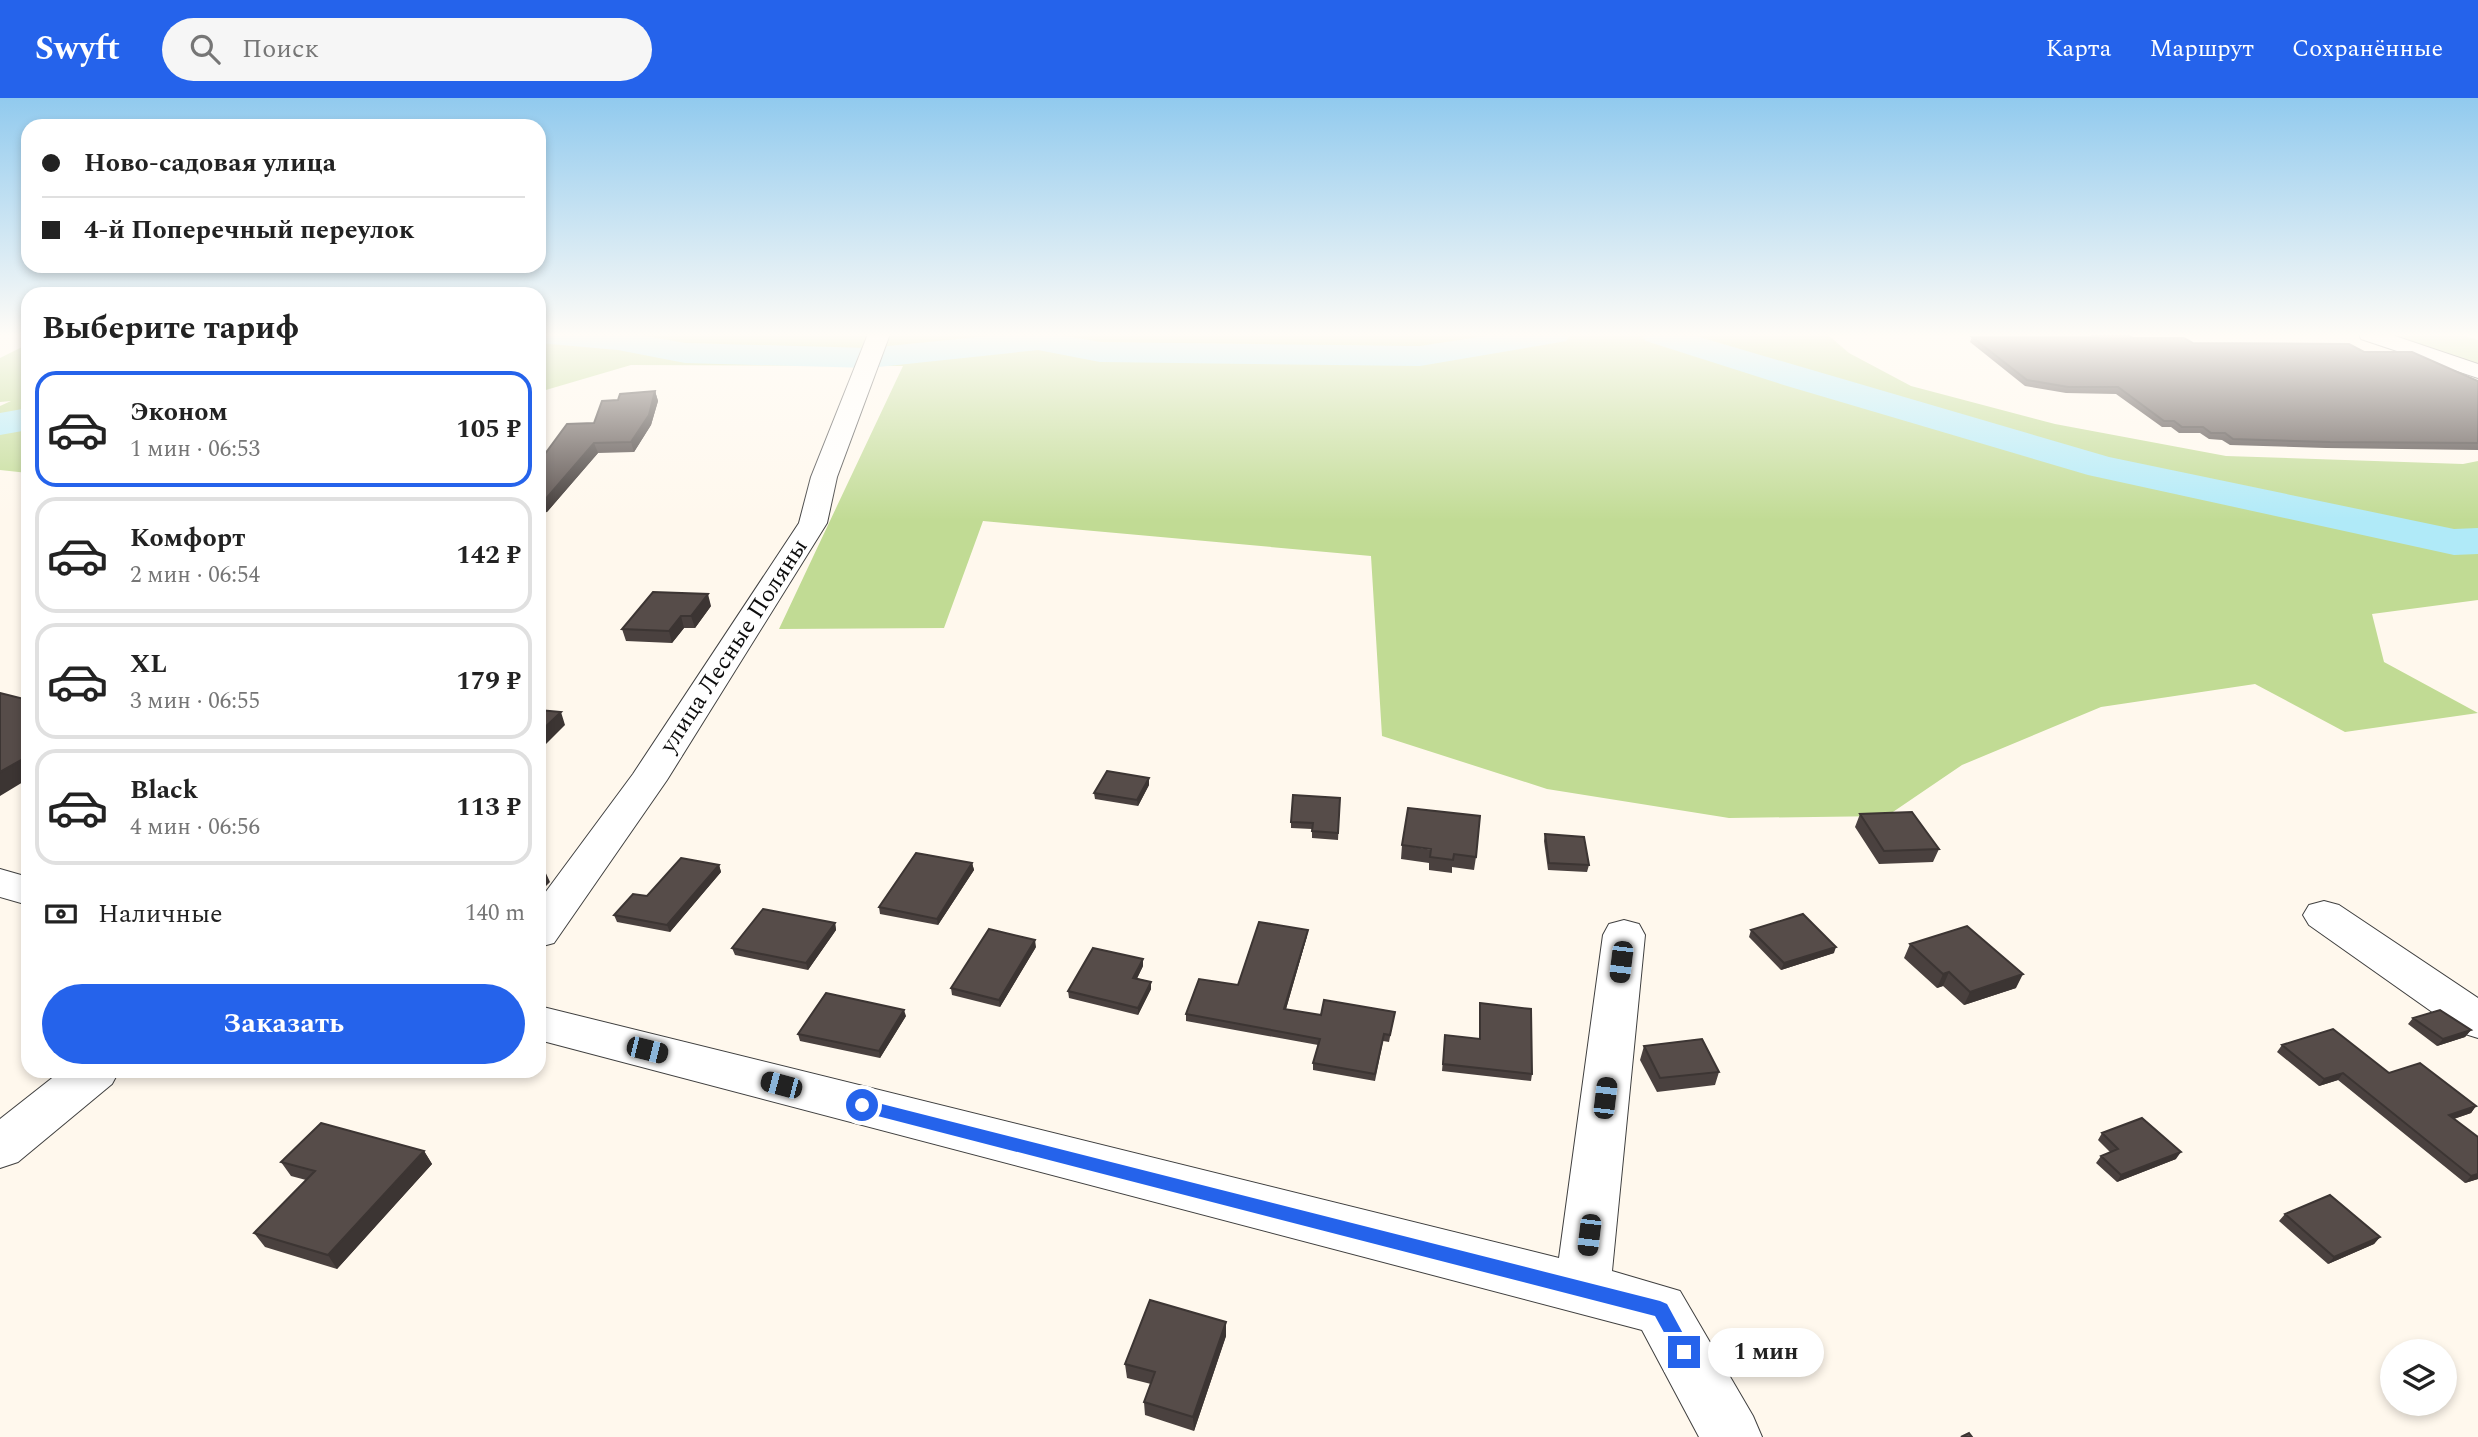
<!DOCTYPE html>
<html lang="ru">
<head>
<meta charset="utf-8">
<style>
  :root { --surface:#fff; --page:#f6f6f6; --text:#222; --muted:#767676; --line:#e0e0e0; --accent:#2563eb }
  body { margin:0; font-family:Spectral,serif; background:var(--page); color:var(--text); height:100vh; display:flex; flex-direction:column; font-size:26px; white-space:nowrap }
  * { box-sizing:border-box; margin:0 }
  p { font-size:23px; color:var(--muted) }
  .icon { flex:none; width:38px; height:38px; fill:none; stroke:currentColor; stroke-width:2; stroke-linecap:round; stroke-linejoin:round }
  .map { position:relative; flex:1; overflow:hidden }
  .sheet { position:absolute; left:21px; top:189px; width:525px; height:791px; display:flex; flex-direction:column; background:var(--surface); border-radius:21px; box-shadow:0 4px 10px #0003 }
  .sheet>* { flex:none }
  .top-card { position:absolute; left:21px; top:21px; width:525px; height:154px; border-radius:21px; box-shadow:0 4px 10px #0003; display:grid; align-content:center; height:154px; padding:0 21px; background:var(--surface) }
  .buttons { position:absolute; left:2380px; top:1241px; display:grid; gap:14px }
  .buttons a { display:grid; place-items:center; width:77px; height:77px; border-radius:50%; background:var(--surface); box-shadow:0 4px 10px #0003; font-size:35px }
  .end { position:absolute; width:32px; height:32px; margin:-16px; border:9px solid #2563eb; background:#fff; box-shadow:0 0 0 4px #fff }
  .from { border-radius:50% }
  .bubble { position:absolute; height:49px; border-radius:24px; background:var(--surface); box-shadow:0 4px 10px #0003; font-size:23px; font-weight:700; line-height:49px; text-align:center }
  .car { position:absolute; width:21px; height:42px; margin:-21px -10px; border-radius:9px; box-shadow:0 0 5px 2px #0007; background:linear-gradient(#222 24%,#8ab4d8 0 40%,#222 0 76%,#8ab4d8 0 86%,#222 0) }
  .top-card b { display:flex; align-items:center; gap:24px; height:66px; font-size:26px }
  .top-card b+b { border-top:2px solid var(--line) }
  .top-card i { width:18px; height:18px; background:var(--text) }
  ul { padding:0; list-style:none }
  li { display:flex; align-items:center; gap:21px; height:116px; margin:0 14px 10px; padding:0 7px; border:4px solid var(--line); border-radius:21px }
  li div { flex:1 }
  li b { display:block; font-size:26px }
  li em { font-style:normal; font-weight:700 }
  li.selected { border-color:var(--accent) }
  li>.icon { width:63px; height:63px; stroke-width:1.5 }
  h2 { padding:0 21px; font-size:32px; line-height:84px }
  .pay { display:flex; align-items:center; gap:18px; height:77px; padding:0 21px; font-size:26px }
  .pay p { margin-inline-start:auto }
  .button { display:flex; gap:14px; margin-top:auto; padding:14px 21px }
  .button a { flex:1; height:80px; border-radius:42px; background:var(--accent); color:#fff; font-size:28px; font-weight:700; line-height:80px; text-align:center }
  header { display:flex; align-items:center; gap:42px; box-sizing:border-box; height:98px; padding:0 35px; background:var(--accent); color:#fff }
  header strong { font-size:33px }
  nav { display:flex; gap:38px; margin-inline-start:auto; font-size:24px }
  .search { width:490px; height:63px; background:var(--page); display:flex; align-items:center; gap:18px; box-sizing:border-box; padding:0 24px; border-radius:38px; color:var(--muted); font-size:26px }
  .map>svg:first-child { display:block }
  .forest { fill:#c1db94 }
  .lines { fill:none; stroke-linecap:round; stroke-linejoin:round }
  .river { fill:#b0eaf8; fill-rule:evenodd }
  .street-casing { stroke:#404040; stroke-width:2 }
  .street { fill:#fff; fill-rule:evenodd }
  .wall { fill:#4a413f }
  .shaded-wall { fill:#3c3533 }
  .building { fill:#564c49; stroke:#3c3533; stroke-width:2 }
  .route { fill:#2563eb }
  .labels { text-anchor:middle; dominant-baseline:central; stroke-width:7; stroke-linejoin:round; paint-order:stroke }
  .street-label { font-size:24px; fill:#0d0d0d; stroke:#fff }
</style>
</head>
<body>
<header>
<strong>Swyft</strong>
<div class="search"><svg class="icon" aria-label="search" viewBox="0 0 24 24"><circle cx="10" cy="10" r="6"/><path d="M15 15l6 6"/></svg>Поиск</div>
<nav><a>Карта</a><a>Маршрут</a><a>Сохранённые</a></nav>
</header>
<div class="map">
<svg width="2478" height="1339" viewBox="0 0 2478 1339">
  <rect width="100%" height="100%" fill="#fff8ed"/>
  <path class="forest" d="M539,236H1827L1849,255L1911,288L2055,326L2226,358L2463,366L2478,363V502L2372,516L2384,564L2478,615L2345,634L2255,586L2101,609L1962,667L1887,718L1729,720L1547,691L1382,638L1371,458L983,423L944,530L779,531L903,268L631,267L539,294Z
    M2384,236H2459L2478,242V267Z
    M28,246V375L0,372V308L11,303L0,304V260Z"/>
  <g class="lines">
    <path class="river" d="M539,236H635L685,245L869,250L1007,236H1055L1100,244L1420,248L1498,236H1571L1566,243L1555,245L1420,268L1100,264L1038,252L869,270L685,265L618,252L539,245Z
      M1641,236H1689L2109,359L2454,431L2478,430V456L2454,457L2088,377L1787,288L1646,243Z
      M28,310V332L0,337V315Z"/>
    <defs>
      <path id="street" d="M868,236H890L837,379L827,425L667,682L554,845L539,849V803L633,676L799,425L811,379Z
        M2359,236H2389L2478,266V280L2361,241Z
        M0,771L28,779V807L0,799Z
        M2324,803L2339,807L2478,900V940L2462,935L2309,827L2303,817L2309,807Z
        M1624,822L1639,826L1645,837L1612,1173L1680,1193L1753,1318L1762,1339H1699L1642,1232L539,942V908L1559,1160L1603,837L1609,826Z
        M61,973H119L112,986L18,1064L0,1070V1021Z"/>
    </defs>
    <use href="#street" class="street-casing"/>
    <use href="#street" class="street"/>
  </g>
  <path class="wall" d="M2090,236H2129L2132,240L2193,245L2364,254L2478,283V352L2326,350L2230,347L2222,342L2209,341L2200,335H2179L2171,329H2162L2116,296L2066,295L2025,288L1970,244L1972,239H2092Z
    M655,293L658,303L651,327L634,354L598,355L547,414L539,415V364L594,325L618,302Z
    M711,508L695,530H684L672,545L626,543L622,531Z
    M1149,687L1138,708L1095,701L1094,695Z
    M1340,700L1338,742L1312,740V731L1291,730V724Z
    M1860,716L1939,751L1933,764L1879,766L1855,729Z
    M1545,736L1589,767L1587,774L1548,772L1544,743Z
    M1402,747L1476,759L1474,772L1452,769V775L1429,772V765L1401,761Z
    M972,765L974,772L938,827L880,816L879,809Z
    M719,767L721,774L670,834L617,824L614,817Z
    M835,825L836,832L808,872L735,857L732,850Z
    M1751,832L1834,855L1781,872L1749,839Z
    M1307,838L1286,911L1321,917L1395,914L1389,944L1383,943L1375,983L1313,972V965L1318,947L1186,923V916L1238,887Z
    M1910,846L2016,890L1964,907L1943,888L1937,890L1904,860Z
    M1036,849L1000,909L952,897L951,890Z
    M1143,868L1137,880L1151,884V891L1138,917L1069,900L1068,893Z
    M1480,905L1532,976L1531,983L1442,973L1445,937L1479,941Z
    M906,918L880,960L800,943L798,936Z
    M2413,920L2471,932L2465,939L2437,948L2408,926Z
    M2282,947L2389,975L2476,1008L2471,1015L2454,1021L2478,1081L2465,1085L2338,982L2319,988L2277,954Z
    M1644,948L1719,974L1715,987L1657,994L1640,962Z
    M2102,1035L2176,1061L2117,1084L2096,1065L2101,1058L2110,1054L2098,1042Z
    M424,1053L432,1066L337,1171L265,1149L254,1135L306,1082L291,1078L281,1064Z
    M2285,1116L2380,1139L2374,1146L2328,1166L2279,1123Z
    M1226,1224V1238L1194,1333L1145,1317L1144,1304L1151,1286L1127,1280L1125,1266Z"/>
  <path class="shaded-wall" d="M655,293L658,303L651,327L634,354L631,344Z
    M594,345L598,355L547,414L539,415V404Z
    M708,496L711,508L695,530L691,518Z
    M681,518L684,530L672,545L669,533Z
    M561,614L565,627L539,653V635Z
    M28,658V681L0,698V674Z
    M1149,680V687L1138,708L1137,702Z
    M972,765L974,772L938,827L937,821Z
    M719,767L721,774L670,834L667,827Z
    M544,771L550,784L539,795V776Z
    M835,825L836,832L808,872L806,865Z
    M1308,832L1307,838L1284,918V911Z
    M1035,842L1036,849L1000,909L999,902Z
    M1836,849L1834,855L1781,872L1784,865Z
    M1143,861V868L1134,887L1133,880Z
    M1949,874L1943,888L1937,890L1943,876Z
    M2023,876L2016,890L1964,907L1970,894Z
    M1151,884V891L1138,917V910Z
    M904,912L906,918L880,960L879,953Z
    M2471,932L2465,939L2437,948L2443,941Z
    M2343,975L2338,982L2319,988L2324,981Z
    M2476,1008L2471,1015L2444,1024L2449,1017Z
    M424,1053L432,1066L337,1171L328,1157Z
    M2181,1054L2176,1061L2117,1084L2121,1077Z
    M2478,1076V1081L2465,1085L2471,1078Z
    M2380,1139L2374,1146L2328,1166L2334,1159Z
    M1226,1224V1238L1194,1333L1193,1319Z"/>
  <path class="building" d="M2096,236H2129L2132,240H2184L2193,245L2349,246L2364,254H2412L2478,283V345L2330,344L2233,341L2225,335H2211L2203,329H2182L2174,323H2164L2118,289H2068L2027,282L1972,239H2098Z
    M655,293L649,317L631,344L594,345L544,403L539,404V364L567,326L594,325L602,303L618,302L620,296Z
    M653,494L708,496L691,518H681L669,533L622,531Z
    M0,595L28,602V658L0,674Z
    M539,612L561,614L539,635Z
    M1107,673L1149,680L1137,702L1094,695Z
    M1293,697L1340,700L1338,735L1312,733L1313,725L1291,724Z
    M1408,710L1480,718L1476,759L1454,756L1453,762L1430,759L1431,751L1402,747Z
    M1912,714L1939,751L1884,753L1860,716Z
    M1545,736L1584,739L1589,767L1549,765Z
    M916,755L972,765L937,821L879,809Z
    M681,760L719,767L667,827L614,817L633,796L647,798Z
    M539,770L544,771L539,776Z
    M763,811L835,825L806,865L732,850Z
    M1803,816L1836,849L1784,865L1751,832Z
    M1259,824L1308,832L1284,911L1321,917L1324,902L1395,914L1390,937L1384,936L1375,976L1313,965L1320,941L1186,916L1199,881L1238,887Z
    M1967,828L2023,876L1970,894L1949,874L1943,876L1910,846Z
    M989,831L1035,842L999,902L951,890Z
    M1093,850L1143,861L1133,880L1151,884L1138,910L1068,893Z
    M826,895L904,912L879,953L798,936Z
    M1480,905L1531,911L1532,976L1443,966L1445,937L1480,941Z
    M2440,912L2471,932L2443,941L2413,920Z
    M2333,931L2389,975L2420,965L2476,1008L2449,1017L2478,1039V1076L2471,1078L2343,975L2324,981L2282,947Z
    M1702,941L1719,974L1660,980L1644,948Z
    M2142,1020L2181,1054L2121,1077L2101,1058L2118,1051L2102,1035Z
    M321,1025L424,1053L328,1157L254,1135L315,1073L281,1064Z
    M2330,1097L2380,1139L2334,1159L2285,1116Z
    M1150,1202L1226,1224L1193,1319L1144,1304L1155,1274L1125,1266Z
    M1969,1335L1972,1339H1961Z"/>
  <linearGradient id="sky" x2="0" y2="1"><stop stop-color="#91caee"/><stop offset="0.56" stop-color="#fffcf7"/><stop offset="1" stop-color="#fffcf7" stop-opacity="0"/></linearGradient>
  <rect width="2478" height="423" fill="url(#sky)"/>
  <path class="route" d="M862,1001L1660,1203L1667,1206L1693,1254L1691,1260L1684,1262L1678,1260L1655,1218L862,1014L855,1007Z"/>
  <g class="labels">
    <g class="street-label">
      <text transform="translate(734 548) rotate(-57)">улица Лесные Поляны</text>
    </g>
  </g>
</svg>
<div class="buttons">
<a><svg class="icon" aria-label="layers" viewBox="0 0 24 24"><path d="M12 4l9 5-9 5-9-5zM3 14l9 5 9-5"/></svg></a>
</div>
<i class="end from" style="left:862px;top:1007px"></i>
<i class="end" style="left:1684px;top:1254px"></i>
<div class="bubble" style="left:1708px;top:1230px;width:116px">1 мин</div>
<i class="car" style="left:1621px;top:864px;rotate:187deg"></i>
<i class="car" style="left:647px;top:952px;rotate:104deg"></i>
<i class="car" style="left:781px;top:987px;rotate:285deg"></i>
<i class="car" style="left:1605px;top:1000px;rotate:7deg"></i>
<i class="car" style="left:1589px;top:1137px;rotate:187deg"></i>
<div class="top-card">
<b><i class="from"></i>Ново-садовая улица</b>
<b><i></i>4-й Поперечный переулок</b>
</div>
<section class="sheet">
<h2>Выберите тариф</h2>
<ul>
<li class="selected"><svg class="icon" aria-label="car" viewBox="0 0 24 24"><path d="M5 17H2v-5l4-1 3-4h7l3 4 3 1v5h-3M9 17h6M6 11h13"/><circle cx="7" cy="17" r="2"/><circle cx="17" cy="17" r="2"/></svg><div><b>Эконом</b><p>1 мин · 06:53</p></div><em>105 ₽</em></li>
<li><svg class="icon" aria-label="car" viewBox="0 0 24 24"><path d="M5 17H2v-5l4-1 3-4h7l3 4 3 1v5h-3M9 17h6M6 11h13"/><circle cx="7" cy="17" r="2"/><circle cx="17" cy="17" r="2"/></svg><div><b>Комфорт</b><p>2 мин · 06:54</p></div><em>142 ₽</em></li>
<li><svg class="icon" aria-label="car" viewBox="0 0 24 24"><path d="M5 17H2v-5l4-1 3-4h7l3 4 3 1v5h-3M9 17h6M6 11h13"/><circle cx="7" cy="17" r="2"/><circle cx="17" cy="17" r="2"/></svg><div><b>XL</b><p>3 мин · 06:55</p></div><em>179 ₽</em></li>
<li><svg class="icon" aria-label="car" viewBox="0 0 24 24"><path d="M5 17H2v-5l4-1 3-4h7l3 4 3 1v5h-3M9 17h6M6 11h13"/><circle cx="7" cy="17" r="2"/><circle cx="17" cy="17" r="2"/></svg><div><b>Black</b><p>4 мин · 06:56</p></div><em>113 ₽</em></li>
</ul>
<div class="pay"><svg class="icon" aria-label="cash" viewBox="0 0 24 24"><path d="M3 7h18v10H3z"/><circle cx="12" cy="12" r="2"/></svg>Наличные<p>140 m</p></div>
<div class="button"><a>Заказать</a></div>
</section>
</div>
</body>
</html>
